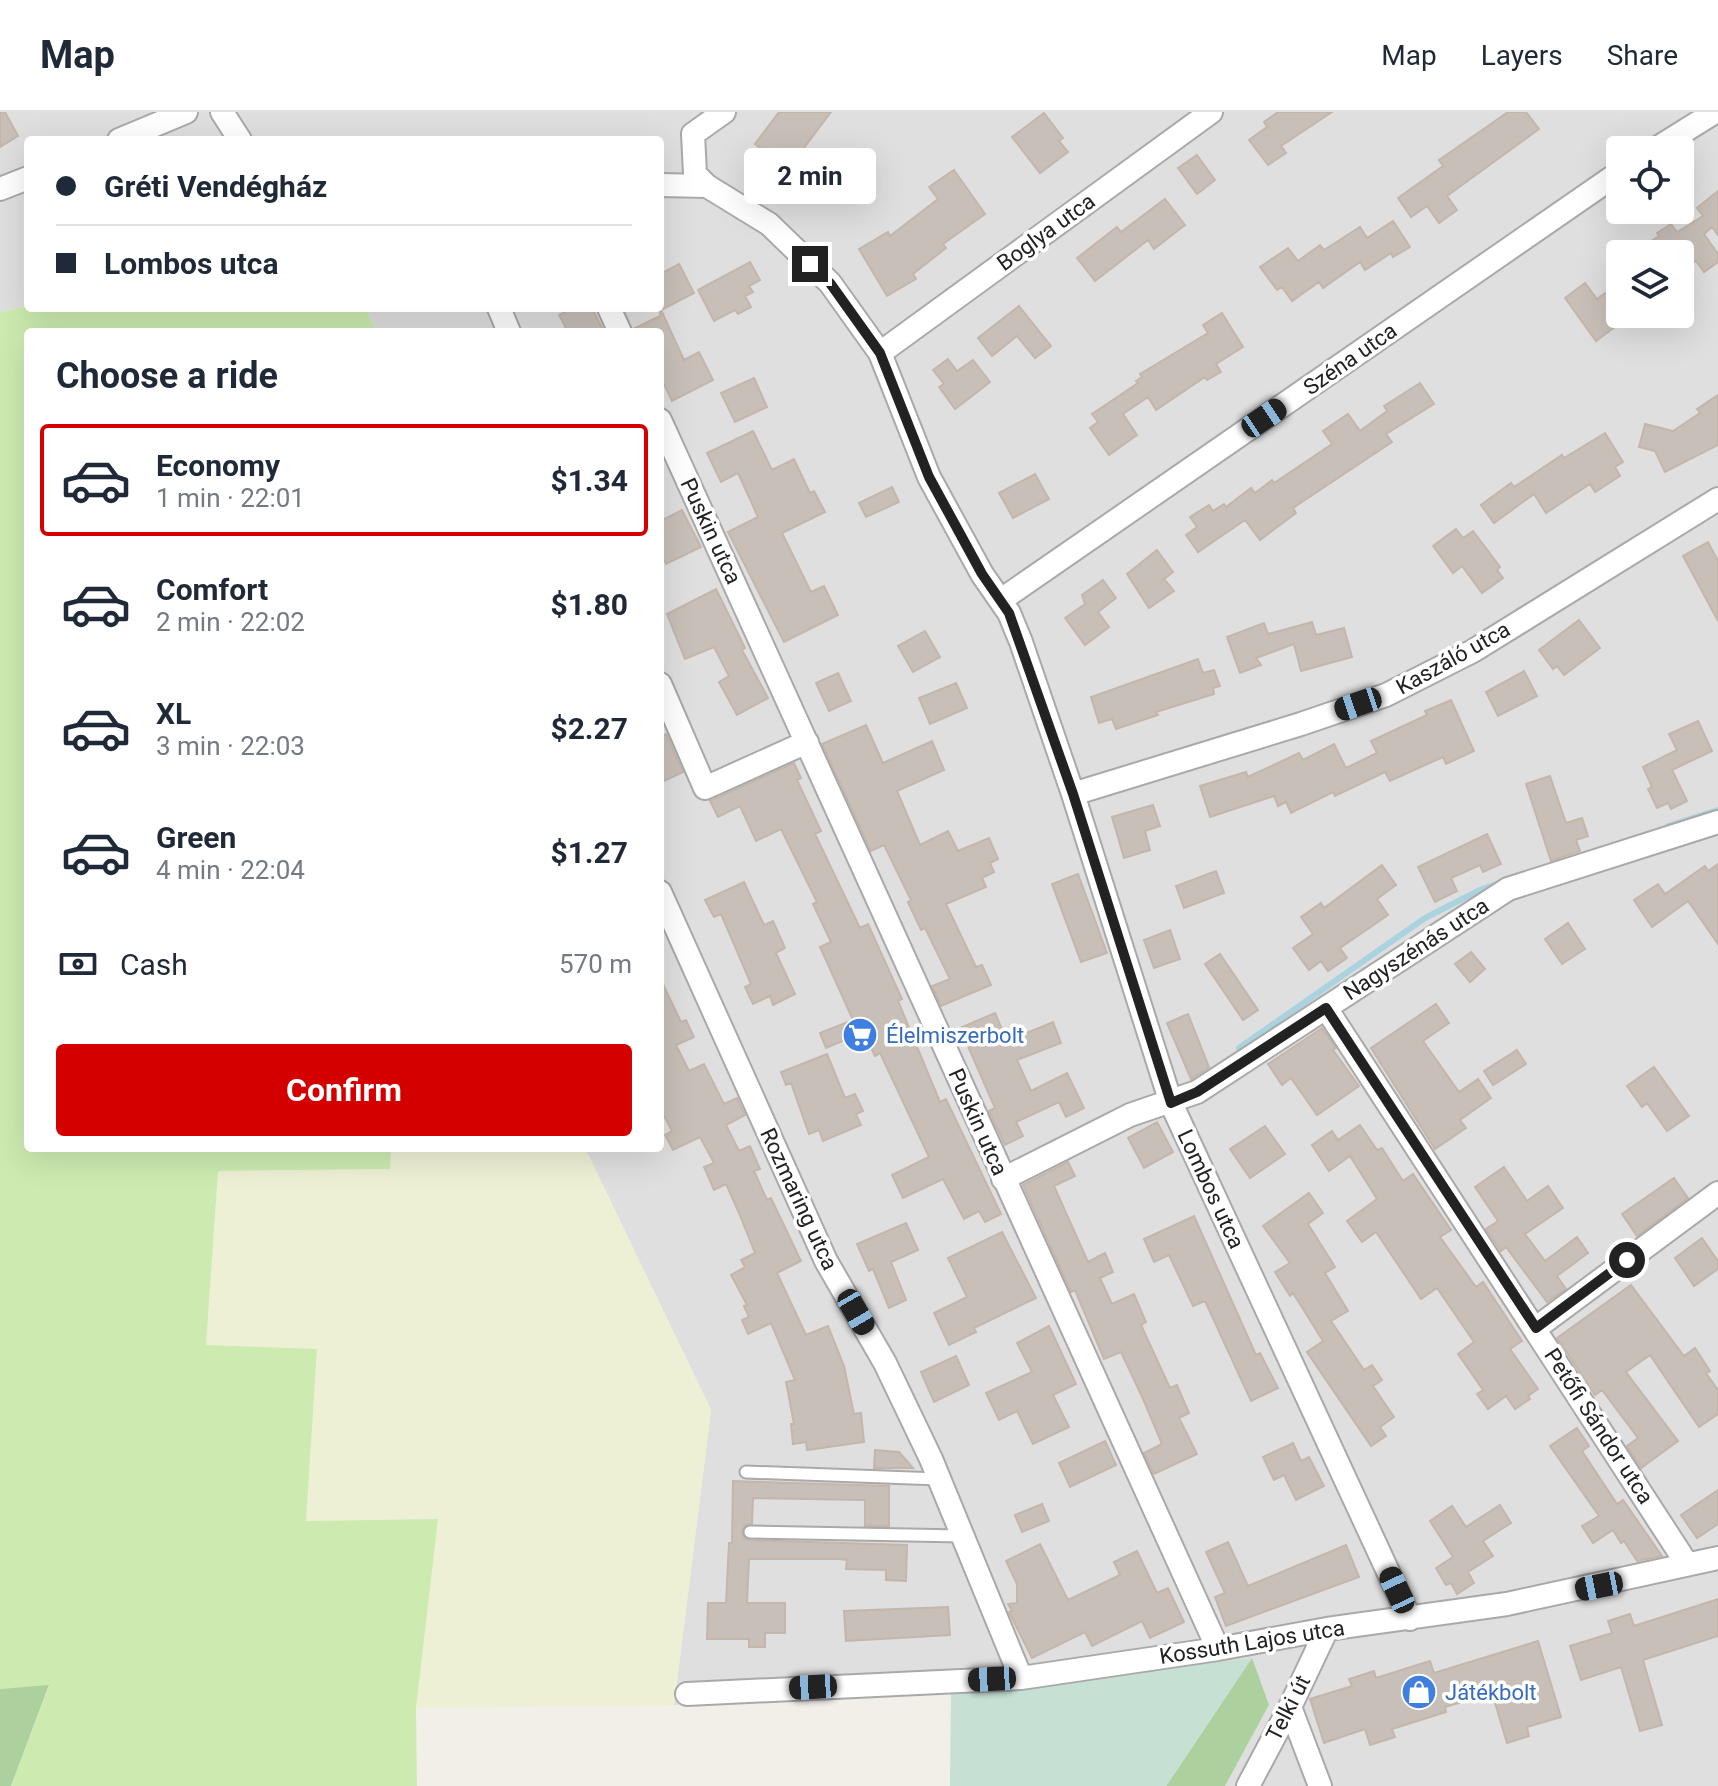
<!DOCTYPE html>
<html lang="en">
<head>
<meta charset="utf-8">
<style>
  :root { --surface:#fff; --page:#f6f6f7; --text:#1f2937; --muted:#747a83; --line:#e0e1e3; --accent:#d40000 }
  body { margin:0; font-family:Roboto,sans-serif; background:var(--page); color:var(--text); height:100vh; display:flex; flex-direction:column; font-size:30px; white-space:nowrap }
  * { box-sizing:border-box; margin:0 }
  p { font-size:26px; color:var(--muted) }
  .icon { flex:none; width:44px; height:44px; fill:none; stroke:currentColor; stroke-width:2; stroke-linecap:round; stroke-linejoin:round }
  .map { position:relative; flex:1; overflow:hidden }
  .sheet { position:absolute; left:24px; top:216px; width:640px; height:824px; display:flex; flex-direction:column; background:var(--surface); border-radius:8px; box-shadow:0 8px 32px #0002 }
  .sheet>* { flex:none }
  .banner { position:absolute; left:24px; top:24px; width:640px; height:176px; border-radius:8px; box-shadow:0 8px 32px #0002; display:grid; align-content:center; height:176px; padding:0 32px; background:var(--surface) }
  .fabs { position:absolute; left:1606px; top:24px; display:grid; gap:16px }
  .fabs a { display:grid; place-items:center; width:88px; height:88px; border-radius:8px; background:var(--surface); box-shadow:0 8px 32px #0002; font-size:40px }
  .end { position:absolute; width:36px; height:36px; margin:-18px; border:10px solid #222; background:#fff; box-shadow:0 0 0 4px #fff }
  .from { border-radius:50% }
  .bubble { position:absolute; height:56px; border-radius:8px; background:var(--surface); box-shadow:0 8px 32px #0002; font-size:26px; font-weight:700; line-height:56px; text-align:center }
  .car { position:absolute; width:24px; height:48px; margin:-24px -12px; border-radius:10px; box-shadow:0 0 6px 2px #0007; background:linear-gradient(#222 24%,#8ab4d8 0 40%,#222 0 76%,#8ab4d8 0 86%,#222 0) }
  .banner b { display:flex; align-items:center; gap:28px; height:76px; font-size:30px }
  .banner b+b { border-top:2px solid var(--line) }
  .banner i { width:20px; height:20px; background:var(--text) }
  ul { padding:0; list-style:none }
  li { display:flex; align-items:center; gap:24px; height:112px; margin:0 16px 12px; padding:0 16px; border:4px solid transparent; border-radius:8px }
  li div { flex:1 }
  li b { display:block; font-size:30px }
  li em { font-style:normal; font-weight:700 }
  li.current { border-color:var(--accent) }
  li>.icon { width:72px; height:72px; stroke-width:1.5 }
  h2 { padding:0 32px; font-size:36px; line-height:96px }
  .pay { display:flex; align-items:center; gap:20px; height:88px; padding:0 32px; font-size:30px }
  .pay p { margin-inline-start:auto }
  .cta { display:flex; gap:16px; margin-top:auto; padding:16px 32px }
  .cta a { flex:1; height:92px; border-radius:8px; background:var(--accent); color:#fff; font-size:32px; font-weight:700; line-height:92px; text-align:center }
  header { display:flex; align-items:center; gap:48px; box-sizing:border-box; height:112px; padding:0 40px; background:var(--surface); border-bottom:2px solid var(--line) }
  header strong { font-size:38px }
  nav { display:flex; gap:44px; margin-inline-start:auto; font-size:28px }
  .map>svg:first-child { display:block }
  .residential { fill:#e0dfdf; fill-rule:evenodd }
  .farmland { fill:#eef0d5 }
  .grass { fill:#cdebb0 }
  .forest { fill:#add19e }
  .wetland { fill:#c6e0d4 }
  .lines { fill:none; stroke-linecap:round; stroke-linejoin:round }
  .stream { stroke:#aad3df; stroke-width:6 }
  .building { fill:#c7bfb8; stroke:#c4b6ab; stroke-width:2 }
  .lane-casing { stroke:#a9a9a9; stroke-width:15 }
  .street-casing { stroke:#a9a9a9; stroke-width:26 }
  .lane { stroke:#fff; stroke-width:11 }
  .street { stroke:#fff; stroke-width:22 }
  .route { stroke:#222; stroke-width:10 }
  .labels { text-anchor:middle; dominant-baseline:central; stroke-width:7; stroke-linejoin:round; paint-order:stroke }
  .street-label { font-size:22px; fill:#222; stroke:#fff }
  .shop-label { font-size:22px; fill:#366cbe; stroke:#fff; text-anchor:start }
</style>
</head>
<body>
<header>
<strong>Map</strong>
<nav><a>Map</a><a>Layers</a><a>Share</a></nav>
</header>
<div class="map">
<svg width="1718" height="1674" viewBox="0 0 1718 1674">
  <rect width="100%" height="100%" fill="#f2efe9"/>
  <path class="residential" d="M0,0H1718V1674H1225L1269,1593L1003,1576L674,1593L711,1298L585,1036H660V220H376L366,196H660V28H28V194L0,200ZM1620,38H1680V98H1620ZM1620,142H1680V202H1620Z"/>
  <path class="farmland" d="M391,1036H585L711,1298L674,1593L416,1596L438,1407L306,1409L317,1237L206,1234L218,1059L390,1057Z"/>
  <path class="grass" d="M28,194V196H366L376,220H28V1036H391L390,1057L218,1059L206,1233L317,1237L306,1409L438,1407L416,1596L417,1674H11L49,1574L0,1577V200Z"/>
  <path class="forest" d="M1252,1546L1269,1593L1225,1674H1166Z
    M49,1573L11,1674H0V1577Z"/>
  <path class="wetland" d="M1252,1546L1166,1674H950L951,1579L1003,1576Z"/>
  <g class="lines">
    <path class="stream" d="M1668,714L1718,698
      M1239,936L1425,806L1480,778L1499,771"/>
  </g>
  <path class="building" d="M0,0H5L18,24L0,35Z
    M779,0H831L788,57L755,32Z
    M1278,0H1332L1281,34L1286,41L1268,53L1249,28L1267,15L1264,10Z
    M1508,0H1526L1539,17L1447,84L1457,98L1439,111L1427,94L1411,105L1398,86L1443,54L1439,48Z
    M1044,1L1063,26L1059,29L1068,40L1040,61L1012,25Z
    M1197,43L1215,68L1197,82L1178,56Z
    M954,58L985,102L943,132L946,136L913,162L916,167L887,184L859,137L888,120L890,124L938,87L929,75Z
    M1718,79V123L1712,115L1704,122L1718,142V150L1704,160L1696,149L1680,159V142H1630L1659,124L1657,121L1671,112L1677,120L1703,104L1697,96Z
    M1165,87L1185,113L1154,137L1148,128L1095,169L1077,146L1117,115L1121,120Z
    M1393,109L1410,135L1393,145L1391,141L1365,158L1360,150L1323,176L1319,170L1292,189L1282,175L1277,178L1260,155L1288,136L1298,149L1320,133L1324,138L1360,115L1367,126Z
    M750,150L760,168L749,174L753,180L745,184L751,195L738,202L735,198L714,209L698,178Z
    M679,152L694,181L661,198L684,248L699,240L713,268L672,289L660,264V220H634L633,217L660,204V162Z
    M1620,170V202H1625L1627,206L1596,229L1565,186L1585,171L1597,187Z
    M1019,194L1051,234L1035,246L1017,224L992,244L978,226Z
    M573,196H592L604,220H568L559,203Z
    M1222,201L1243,235L1216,252L1221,260L1207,268L1205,265L1156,298L1148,285L1123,302L1137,323L1109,343L1090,316L1098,310L1092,302L1138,271L1136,269L1142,265L1140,262L1208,221L1203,213Z
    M948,247L957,259L973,248L990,270L955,297L939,275L944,272L933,258Z
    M754,266L767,295L735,310L721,281Z
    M1420,271L1434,292L1386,322L1392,330L1293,396L1296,401L1260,428L1245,408L1198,440L1186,423L1197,415L1190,405L1209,393L1213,399L1224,392L1226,395L1251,376L1255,381L1272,368L1274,371L1332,332L1323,319L1348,302L1360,319L1387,299L1384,294Z
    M1718,283V333L1665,360L1655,339L1639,335L1645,312L1673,319L1700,301L1697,297Z
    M753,319L772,358L794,347L810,381L814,379L825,400L782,421L811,480L824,474L838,503L784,530L728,420L758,405L738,361L721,370L707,341Z
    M1605,321L1623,350L1615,355L1620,364L1595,380L1590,372L1546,401L1534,382L1494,411L1481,393L1511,371L1514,375L1562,343L1564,346Z
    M1035,362L1049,387L1013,406L999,381Z
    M892,375L899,390L866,405L859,391Z
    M682,398L701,435L666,452L660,439V409Z
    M1456,417L1463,426L1473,419L1500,455L1497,458L1503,466L1482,481L1462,454L1453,461L1433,434Z
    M1708,430L1718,449V509L1683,444Z
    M1157,438L1173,460L1164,467L1174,479L1149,496L1127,462Z
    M1103,468L1116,486L1098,500L1109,515L1085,533L1065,506L1085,492L1082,483Z
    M716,477L745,536L742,538L768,586L737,603L719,570L729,564L714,535L685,547L667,502Z
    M1579,508L1600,536L1564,563L1557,554L1553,557L1539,538Z
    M1312,510L1316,523L1344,516L1352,545L1301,559L1294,532L1256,546L1261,553L1240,561L1227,525L1264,511L1268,522Z
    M925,519L940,545L913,560L898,534Z
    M1198,547L1203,561L1214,558L1220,574L1213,576L1214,582L1156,600L1158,603L1116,617L1112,607L1099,611L1091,585Z
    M1524,559L1537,584L1498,604L1486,580Z
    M838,561L851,589L829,599L816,571Z
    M956,571L967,596L930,612L919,586Z
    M1451,588L1474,639L1446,652L1443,645L1390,669L1385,660L1335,684L1333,680L1291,701L1286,690L1278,694L1274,684L1210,705L1200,674L1246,660L1248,665L1299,641L1303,648L1334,632L1346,656L1377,641L1371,629L1427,603L1425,599Z
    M1698,609L1712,639L1672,658L1687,689L1671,697L1668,691L1657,696L1648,677L1652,675L1643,655L1677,638L1669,622Z
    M866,613L883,651L932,629L944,658L897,679L920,733L948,719L958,739L989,726L998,747L990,751L994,760L982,766L986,775L946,792L976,855L982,853L991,873L941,894L932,874L950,867L925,816L921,818L908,790L911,788L884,733L871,739L822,632Z
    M666,622L683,660L660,671V625Z
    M794,651L801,666L797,668L821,719L815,722L860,816L868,812L902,887L898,889L940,990L946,987L1001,1102L985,1110L979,1099L964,1107L943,1067L903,1086L892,1063L929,1045L880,941L875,944L864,920L826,936L820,921L853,908L820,835L831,830L813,792L817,790L781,717L756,729L740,694L718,705L710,689Z
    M1550,664L1566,711L1582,706L1588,724L1576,728L1580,739L1551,749L1526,672Z
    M1153,693L1160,714L1145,719L1150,738L1124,746L1112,705Z
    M1487,722L1501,752L1483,760L1480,753L1451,766L1457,779L1435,790L1418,755Z
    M1718,752V832L1688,789L1652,815L1634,788L1658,772L1665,782L1705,754L1708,759Z
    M1382,753L1396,773L1377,787L1388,803L1340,836L1347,846L1328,859L1321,849L1309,858L1293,836L1313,822L1301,805L1321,791L1324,796Z
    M1216,759L1224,781L1184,796L1176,774Z
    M1078,762L1107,841L1081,850L1052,772Z
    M744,770L764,813L773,809L785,836L776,841L795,882L773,893L770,884L753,892L745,875L751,872L721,802L714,805L705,788Z
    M1568,811L1585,837L1562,852L1545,827Z
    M1170,818L1180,847L1154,856L1144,828Z
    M1471,840L1485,857L1470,870L1455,852Z
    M1220,842L1258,898L1243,908L1205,852Z
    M660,866L681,910L686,908L694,925L676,933L689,959L704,952L724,992L737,986L745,1003L726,1013L739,1039L750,1034L760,1057L754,1059L767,1088L771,1086L801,1149L777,1161L806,1223L828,1214L844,1254L854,1302L861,1301L864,1330L807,1338L806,1330L793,1332L791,1312H794L786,1270L795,1268L771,1211L748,1222L742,1208L749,1205L744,1194L747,1193L731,1163L745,1155L741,1148L755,1141L739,1101L726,1072L714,1078L704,1055L714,1051L700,1025L673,1038L665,1023L672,1019L660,996Z
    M1436,892L1449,911L1423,929L1459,980L1478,967L1491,986L1460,1008L1466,1016L1435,1037L1371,936Z
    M995,901L1007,929L1053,910L1061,931L1017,948L1031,979L1067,961L1084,996L1066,1005L1059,990L1016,1010L1023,1024L1005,1033L989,999L995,996L960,916Z
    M1188,902L1209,955L1191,967L1167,911Z
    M1322,916L1336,936L1333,938L1359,974L1317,1003L1291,966L1282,973L1268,952Z
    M1517,938L1526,952L1493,973L1484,959Z
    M827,942L845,986L855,982L863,999L856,1002L861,1013L823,1029L819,1018L809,1022L791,971L786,973L781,960Z
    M1654,955L1689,1004L1667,1019L1647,991L1642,995L1627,974Z
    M1157,1010L1173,1040L1144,1056L1128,1026Z
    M1360,1013L1377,1038L1382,1036L1403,1069L1413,1062L1451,1118L1440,1125L1476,1175L1483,1170L1522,1229L1510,1237L1538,1277L1528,1284L1530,1287L1515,1297L1506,1284L1488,1297L1477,1282L1483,1278L1458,1242L1474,1230L1437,1176L1421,1187L1376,1120L1362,1130L1347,1109L1377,1087L1350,1044L1329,1059L1312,1033L1332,1019L1338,1028Z
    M1265,1014L1285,1042L1250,1066L1230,1037Z
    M1068,1050L1075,1064L1054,1074L1088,1150L1105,1141L1113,1160L1100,1166L1112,1192L1134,1182L1146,1210L1141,1213L1170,1276L1177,1273L1189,1301L1179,1306L1197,1342L1154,1362L1144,1341L1162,1332L1144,1289L1121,1240L1104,1247L1075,1178L1071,1180L1023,1073Z
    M1504,1055L1527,1089L1548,1074L1563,1096L1525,1122L1545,1149L1577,1125L1588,1141L1557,1164L1566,1177L1547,1190L1506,1135L1501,1139L1486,1117L1498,1109L1475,1075Z
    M1674,1066L1688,1086L1637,1124L1622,1102Z
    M1309,1081L1323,1101L1308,1112L1335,1155L1325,1161L1348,1199L1331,1209L1364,1258L1372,1253L1382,1268L1373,1274L1394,1305L1380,1315L1386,1324L1371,1334L1307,1240L1323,1229L1293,1181L1290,1184L1275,1160L1290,1151L1263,1114Z
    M1194,1104L1256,1243L1260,1241L1278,1276L1251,1289L1205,1189L1193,1194L1169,1143L1154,1150L1144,1127Z
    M906,1111L918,1138L891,1150L906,1188L889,1196L873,1157L869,1159L857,1132Z
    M1002,1120L1036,1186L974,1216L976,1220L949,1233L934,1201L967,1185L948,1146Z
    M1702,1126L1718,1149V1157L1694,1174L1675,1146Z
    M1631,1173L1684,1244L1695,1236L1710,1259L1706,1261L1718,1278V1302L1699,1315L1650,1243L1626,1260L1678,1329L1641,1356L1627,1334L1638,1326L1602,1278L1595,1283L1557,1226Z
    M1049,1214L1076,1272L1053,1283L1069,1315L1033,1332L1017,1299L999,1308L986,1281L1032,1260L1017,1231Z
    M956,1244L969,1273L934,1290L921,1260Z
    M1577,1316L1589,1334L1582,1339L1617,1392L1623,1388L1662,1444L1637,1449L1624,1429L1621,1431L1613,1418L1593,1431L1582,1414L1599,1404L1550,1334Z
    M1105,1329L1116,1353L1070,1375L1059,1351Z
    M1293,1331L1301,1349L1309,1345L1324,1374L1296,1388L1284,1363L1274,1368L1263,1345Z
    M875,1338L899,1340L913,1356H874Z
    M733,1369L889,1374V1414H865V1388L753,1386L752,1412L745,1413L742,1421L745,1427L750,1428L907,1433L906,1469L886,1468V1458L846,1457L847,1448L838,1447H749L747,1491H785V1521H765V1535H749V1527H707L708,1491H726L729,1431H732Z
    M1718,1378V1412L1697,1426L1681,1403Z
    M1042,1392L1049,1409L1022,1420L1015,1403Z
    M1500,1393L1511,1411L1483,1429L1493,1444L1468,1460L1474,1471L1457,1482L1451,1471L1446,1473L1436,1456L1453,1445L1430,1409L1452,1394L1466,1415Z
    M1228,1430L1248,1474L1346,1433L1359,1465L1226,1514L1215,1485L1225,1481L1206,1440Z
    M1040,1432L1068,1488L1120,1463L1114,1450L1137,1439L1157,1481L1168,1476L1184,1510L1150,1526L1142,1509L1092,1534L1085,1520L1032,1546L1009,1500L1012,1499L1008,1492L1017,1491V1472L1006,1449Z
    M1718,1487V1524L1643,1548L1662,1613L1640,1619L1621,1555L1581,1568L1570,1534L1612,1521L1608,1509L1630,1502L1634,1514Z
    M948,1495L950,1523L846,1529L844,1499Z
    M1538,1529L1561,1605L1527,1615L1529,1624L1507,1631L1492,1581L1445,1595L1446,1600L1392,1617L1395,1625L1370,1633L1365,1617L1324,1631L1310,1587L1352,1574L1349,1567L1374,1559L1376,1566L1430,1549L1434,1561Z"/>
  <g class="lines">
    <defs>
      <path id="lane" d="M746,1360L939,1367
        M750,1420L962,1424"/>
      <path id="street" d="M222,0L240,28
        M119,28L186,0
        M1654,38L1715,0
        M660,73L707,74L769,112L830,171L880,241L929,365L982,462L1009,501L1021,530L1073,682L1171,991L1410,1507
        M707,74L695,62L693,22L724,0
        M0,77L28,66
        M499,196L509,220
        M609,196L620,220
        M880,241L1211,0
        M660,308L1218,1537
        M1001,488L1620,60
        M660,572L705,676L807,630
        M1073,682L1301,612L1386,583L1473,539L1718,387
        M660,780L826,1149L885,1251L931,1347L1021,1566
        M1326,896L1687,1452
        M1003,1067L1130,1003L1197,980L1508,777L1718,710
        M1536,1216L1718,1081
        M687,1582L1021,1566L1218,1537L1327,1517L1507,1492L1718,1446
        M1290,1595L1320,1674
        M1248,1674L1290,1595L1327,1517"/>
    </defs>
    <use href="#lane" class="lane-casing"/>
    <use href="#street" class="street-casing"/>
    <use href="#lane" class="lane"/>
    <use href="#street" class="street"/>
  </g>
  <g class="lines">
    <path class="route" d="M810,152L830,171L880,241L929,365L982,462L1009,501L1073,682L1171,991L1197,980L1326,896L1536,1216L1627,1148"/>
  </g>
  <defs>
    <symbol id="supermarket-disc" viewBox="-11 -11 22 22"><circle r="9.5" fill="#3f7fe0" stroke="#fff"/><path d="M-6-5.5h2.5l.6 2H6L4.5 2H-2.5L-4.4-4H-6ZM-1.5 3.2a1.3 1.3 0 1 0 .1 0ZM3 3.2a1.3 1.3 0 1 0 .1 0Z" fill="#fff"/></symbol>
    <symbol id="shop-disc" viewBox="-11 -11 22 22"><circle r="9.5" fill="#3f7fe0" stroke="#fff"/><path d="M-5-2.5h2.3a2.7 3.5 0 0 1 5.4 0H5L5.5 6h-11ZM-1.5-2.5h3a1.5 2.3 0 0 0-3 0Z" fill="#fff"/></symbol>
  </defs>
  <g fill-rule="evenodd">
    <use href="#supermarket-disc" x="840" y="903" width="40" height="40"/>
    <use href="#shop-disc" x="1399" y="1560" width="40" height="40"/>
  </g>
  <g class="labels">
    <g class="street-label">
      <text transform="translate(1046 120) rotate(-36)">Boglya utca</text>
      <text transform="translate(1350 247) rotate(-35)">Széna utca</text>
      <text transform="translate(711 419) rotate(65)">Puskin utca</text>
      <text transform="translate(1453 546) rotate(-29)">Kaszáló utca</text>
      <text transform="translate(1416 837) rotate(-33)">Nagyszénás utca</text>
      <text transform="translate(978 1010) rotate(66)">Puskin utca</text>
      <text transform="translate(1211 1077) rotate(65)">Lombos utca</text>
      <text transform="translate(799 1087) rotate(65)">Rozmaring utca</text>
      <text transform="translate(1599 1314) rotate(57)">Petőfi Sándor utca</text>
      <text transform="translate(1252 1530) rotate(-9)">Kossuth Lajos utca</text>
      <text transform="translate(1288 1596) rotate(-63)">Telki út</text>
    </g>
    <g class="shop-label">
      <text x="886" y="923">Élelmiszerbolt</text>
      <text x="1445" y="1580">Játékbolt</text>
    </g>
  </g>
</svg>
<div class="fabs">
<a><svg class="icon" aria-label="locate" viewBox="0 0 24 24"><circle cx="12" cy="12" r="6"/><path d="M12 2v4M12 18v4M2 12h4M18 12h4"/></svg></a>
<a><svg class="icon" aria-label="layers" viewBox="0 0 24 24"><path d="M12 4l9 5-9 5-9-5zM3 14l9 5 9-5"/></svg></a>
</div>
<i class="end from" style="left:1627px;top:1148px"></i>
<i class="end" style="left:810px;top:152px"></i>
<div class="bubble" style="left:744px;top:36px;width:132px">2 min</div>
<i class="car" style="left:1264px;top:306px;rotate:56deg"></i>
<i class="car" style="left:1358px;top:592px;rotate:251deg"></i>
<i class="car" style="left:856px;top:1200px;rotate:150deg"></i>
<i class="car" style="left:1599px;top:1474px;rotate:259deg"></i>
<i class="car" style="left:1397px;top:1478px;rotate:335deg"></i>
<i class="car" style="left:992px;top:1567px;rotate:267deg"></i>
<i class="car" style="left:813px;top:1575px;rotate:267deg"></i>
<div class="banner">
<b><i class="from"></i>Gréti Vendégház</b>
<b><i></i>Lombos utca</b>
</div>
<section class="sheet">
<h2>Choose a ride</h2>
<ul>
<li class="current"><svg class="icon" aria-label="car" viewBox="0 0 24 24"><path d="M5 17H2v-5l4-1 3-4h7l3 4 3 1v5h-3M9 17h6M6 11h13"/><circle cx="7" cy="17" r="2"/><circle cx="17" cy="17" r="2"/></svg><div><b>Economy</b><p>1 min · 22:01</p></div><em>$1.34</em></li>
<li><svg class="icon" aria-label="car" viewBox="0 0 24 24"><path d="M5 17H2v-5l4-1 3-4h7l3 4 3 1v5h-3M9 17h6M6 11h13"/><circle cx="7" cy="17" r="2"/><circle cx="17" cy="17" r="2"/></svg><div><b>Comfort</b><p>2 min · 22:02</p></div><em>$1.80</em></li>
<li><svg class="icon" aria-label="car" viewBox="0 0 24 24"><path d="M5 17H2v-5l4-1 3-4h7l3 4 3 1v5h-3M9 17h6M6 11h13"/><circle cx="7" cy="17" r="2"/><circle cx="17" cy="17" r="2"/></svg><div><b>XL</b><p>3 min · 22:03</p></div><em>$2.27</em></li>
<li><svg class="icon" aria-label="car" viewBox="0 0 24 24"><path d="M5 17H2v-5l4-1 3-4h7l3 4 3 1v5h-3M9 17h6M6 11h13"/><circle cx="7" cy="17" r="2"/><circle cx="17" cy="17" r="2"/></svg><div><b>Green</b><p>4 min · 22:04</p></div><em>$1.27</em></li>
</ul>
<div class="pay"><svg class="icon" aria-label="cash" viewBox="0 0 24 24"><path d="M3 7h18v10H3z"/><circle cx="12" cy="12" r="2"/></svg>Cash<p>570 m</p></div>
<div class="cta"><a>Confirm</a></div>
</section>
</div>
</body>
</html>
